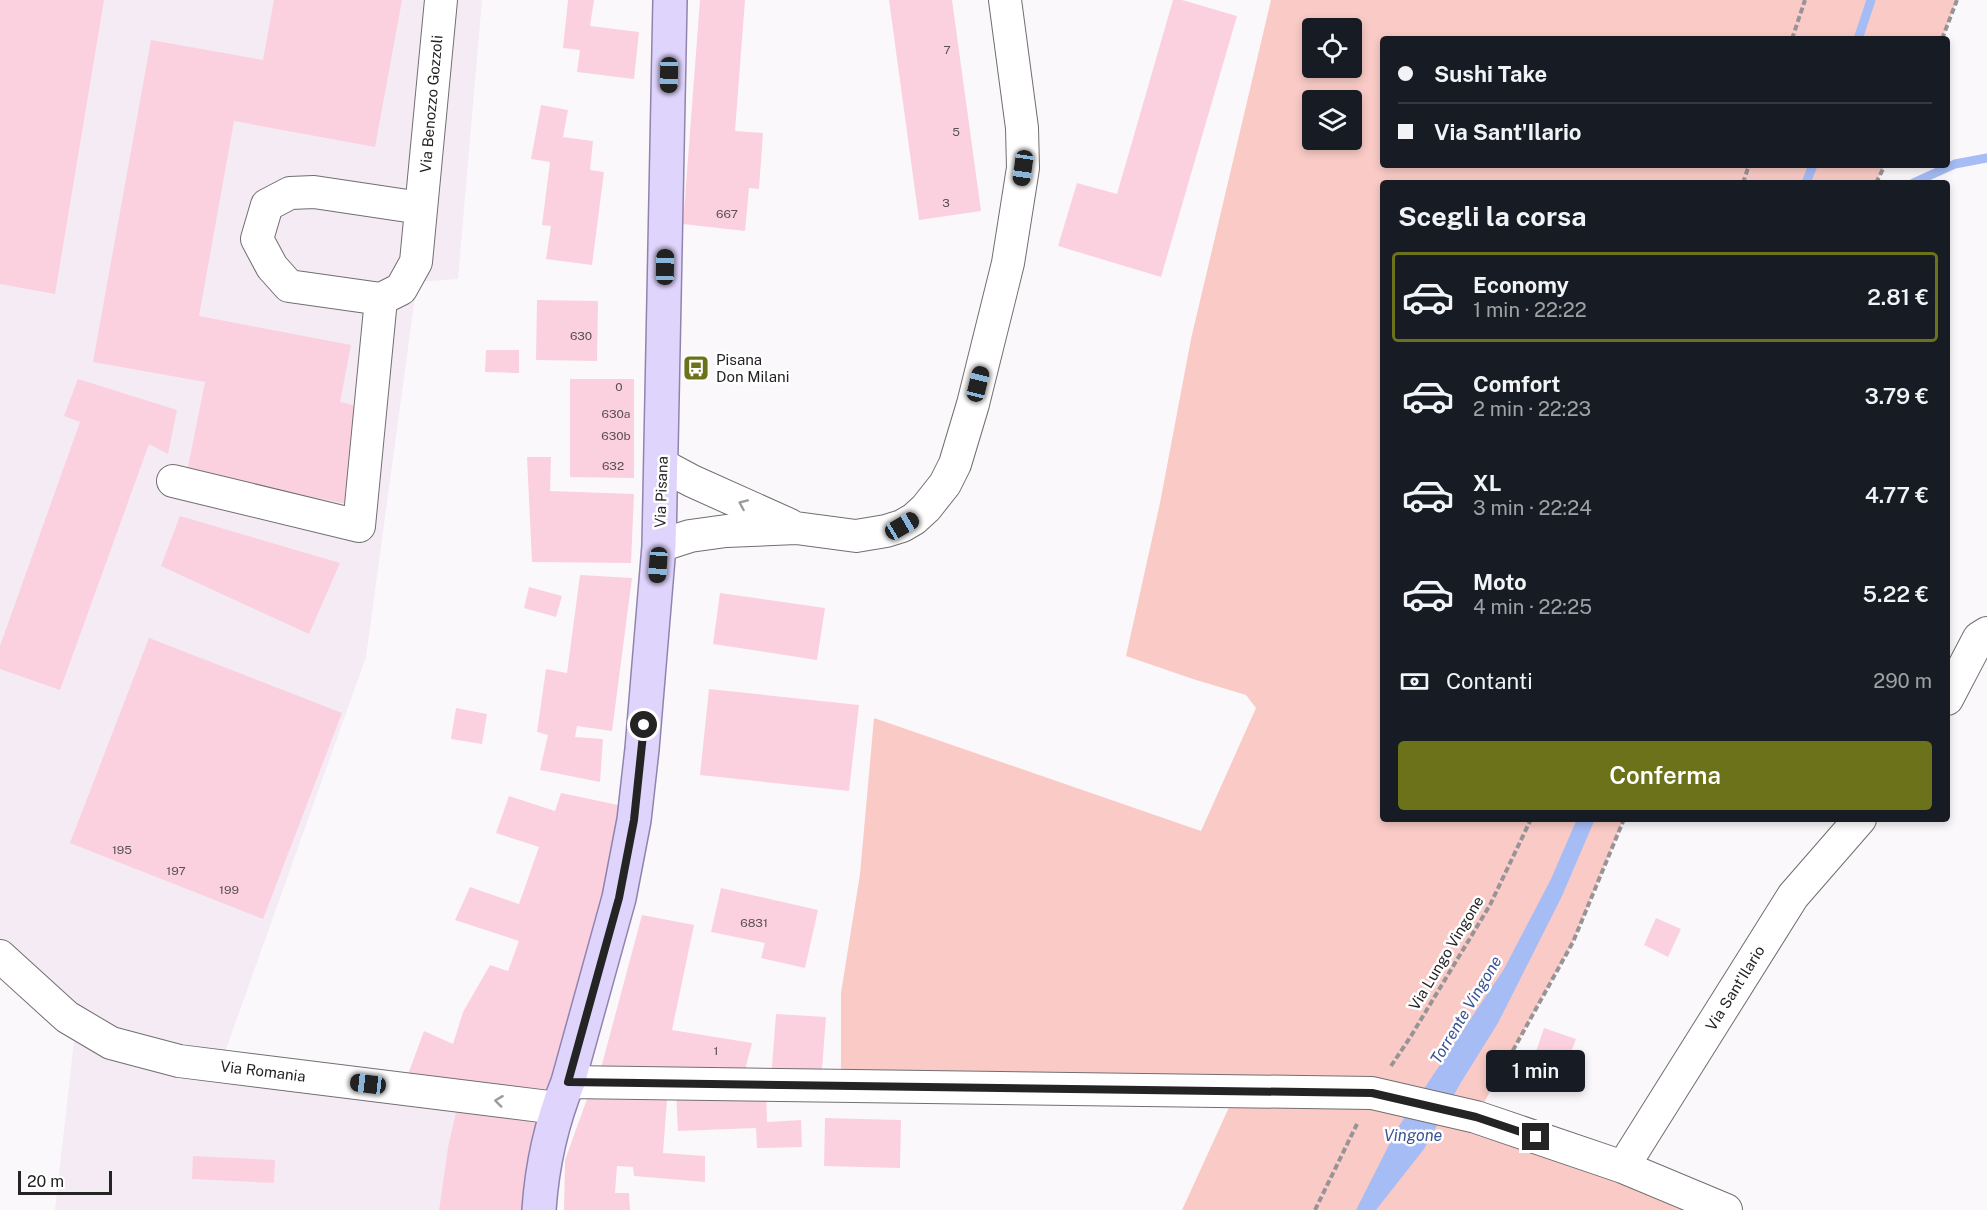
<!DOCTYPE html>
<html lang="it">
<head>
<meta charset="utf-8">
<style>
  :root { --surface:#171b24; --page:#242831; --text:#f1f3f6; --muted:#9ea1a6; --line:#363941; --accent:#6c721a }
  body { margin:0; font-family:"Public Sans",sans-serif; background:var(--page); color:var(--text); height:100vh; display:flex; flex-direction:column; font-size:22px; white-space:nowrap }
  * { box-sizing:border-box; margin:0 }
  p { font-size:20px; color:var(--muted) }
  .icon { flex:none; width:33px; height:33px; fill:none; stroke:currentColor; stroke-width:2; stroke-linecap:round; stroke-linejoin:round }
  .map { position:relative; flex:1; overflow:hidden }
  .panel { position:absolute; left:1380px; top:180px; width:570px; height:642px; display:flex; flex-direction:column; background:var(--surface); border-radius:6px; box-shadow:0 3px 9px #0003 }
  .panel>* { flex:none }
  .top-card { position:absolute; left:1380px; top:36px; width:570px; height:132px; border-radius:6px; box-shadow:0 3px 9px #0003; display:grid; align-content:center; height:132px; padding:0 18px; background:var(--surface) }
  .controls { position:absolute; left:1302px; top:18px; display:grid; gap:12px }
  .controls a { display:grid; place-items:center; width:60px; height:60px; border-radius:6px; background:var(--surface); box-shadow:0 3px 9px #0003; font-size:30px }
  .scale { position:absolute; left:18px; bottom:15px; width:94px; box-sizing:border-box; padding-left:6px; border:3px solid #252425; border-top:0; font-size:16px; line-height:21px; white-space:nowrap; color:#252425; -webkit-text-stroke:4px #fff; paint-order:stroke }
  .end { position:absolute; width:27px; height:27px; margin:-14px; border:8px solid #252425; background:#fff; box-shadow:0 0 0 3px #fff }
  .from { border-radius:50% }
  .bubble { position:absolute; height:42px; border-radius:6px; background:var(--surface); box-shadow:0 3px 9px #0003; font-size:20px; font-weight:600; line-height:42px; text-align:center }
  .car { position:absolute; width:18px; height:36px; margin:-18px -9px; border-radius:8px; box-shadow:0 0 4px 2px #0007; background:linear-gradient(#222 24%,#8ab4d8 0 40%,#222 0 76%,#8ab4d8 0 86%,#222 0) }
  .top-card b { display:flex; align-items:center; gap:21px; height:57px; font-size:22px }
  .top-card b+b { border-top:2px solid var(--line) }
  .top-card i { width:15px; height:15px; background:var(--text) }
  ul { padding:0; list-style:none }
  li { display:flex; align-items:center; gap:18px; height:90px; margin:0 12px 9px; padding:0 6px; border:3px solid transparent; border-radius:6px }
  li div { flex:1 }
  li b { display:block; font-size:22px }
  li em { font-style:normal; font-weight:600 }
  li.on { border-color:var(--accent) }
  li>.icon { width:54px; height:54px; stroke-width:1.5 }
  h2 { padding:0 18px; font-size:27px; line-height:72px }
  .pay { display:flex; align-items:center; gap:15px; height:66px; padding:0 18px; font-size:22px }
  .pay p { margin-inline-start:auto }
  .primary-button { display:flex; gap:12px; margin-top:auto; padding:12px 18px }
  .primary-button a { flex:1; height:69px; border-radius:6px; background:var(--accent); color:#fff; font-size:24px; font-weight:600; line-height:69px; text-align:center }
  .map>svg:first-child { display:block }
  .built { fill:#f4ebf4 }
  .green { fill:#facbc6; fill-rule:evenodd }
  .water { fill:#a6bcf5 }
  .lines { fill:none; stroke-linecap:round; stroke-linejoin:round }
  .stream { stroke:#a6bcf5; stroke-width:9 }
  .building { fill:#fbd1df }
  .minor-casing { stroke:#716e70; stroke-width:34 }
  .major-casing { stroke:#9084af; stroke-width:36 }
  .path { stroke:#979497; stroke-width:4; stroke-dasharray:6 3; stroke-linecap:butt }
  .minor { stroke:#fff; stroke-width:32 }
  .major { stroke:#dfd4fc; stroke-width:33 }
  .oneway { stroke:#9d9c9d }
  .route { stroke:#252425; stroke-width:8 }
  .labels { text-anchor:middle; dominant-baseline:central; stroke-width:5; stroke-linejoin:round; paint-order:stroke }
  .number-label { font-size:12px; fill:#5a4f54 }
  .street-label { font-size:15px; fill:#252425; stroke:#fff }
  .poi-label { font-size:15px; fill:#252425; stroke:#fff; text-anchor:start }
  .water-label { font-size:16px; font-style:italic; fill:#3b5296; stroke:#fff }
</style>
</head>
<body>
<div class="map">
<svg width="1987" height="1210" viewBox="0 0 1987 1210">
  <rect width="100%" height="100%" fill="#fbf8fb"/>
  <path class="built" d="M0,0H482L458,279L417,282L366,657L220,1066L458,1103L448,1147L439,1210H55L74,1041L80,1024L0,956Z"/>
  <path class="green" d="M1271,0H1957L1942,39H1383V165H1885L1876,183H1383V819H1624L1573,942L1476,1117L1726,1210H1182L1236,1092L841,1087V993L860,874L874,718L1201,831L1256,708L1246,695L1193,679L1126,656L1160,503L1191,339ZM1312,28H1352V68H1312ZM1312,100H1352V140H1312Z"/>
  <path class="water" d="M1577,819H1595L1562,896L1498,1023L1460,1084L1424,1149L1376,1210H1356L1397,1129L1504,969L1551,879Z"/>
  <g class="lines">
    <path class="stream" d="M1858,39L1871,0
      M1806,183L1813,165
      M1913,183L1955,164L1987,158"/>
  </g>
  <path class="building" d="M0,0H104L55,294L0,284Z
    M274,0H402L375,147L234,121L199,316L351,345L340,402L366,408L347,504L187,472L205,382L93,362L151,40L263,60Z
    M568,0H594L590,26L639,32L634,79L577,72L580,50L563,48Z
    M700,0H745L735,131L763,133L759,189L749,188L745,231L683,224Z
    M889,0H952L981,211L919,220Z
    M1173,0H1182L1237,16L1161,277L1058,246L1077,183L1117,194Z
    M541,105L568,110L563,137L593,141L590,170L604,172L592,265L546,259L551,226L542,225L550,162L531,159Z
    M537,300L598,301L597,361L536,360Z
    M486,350H519V373L485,372Z
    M78,379L177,410L168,454L149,444L60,690L0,669V646L80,422L64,416Z
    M570,379H634V478L570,477Z
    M527,457H551L550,491L634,494L631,563L532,562Z
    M180,516L340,563L309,634L161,566Z
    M580,575L632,578L612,731L577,726L575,737L603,739L600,782L540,770L548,735L537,732L546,669L567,673Z
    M529,587L562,596L556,617L524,608Z
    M720,593L825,608L817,660L713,644Z
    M149,638L342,713L263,919L70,843Z
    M709,689L859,705L849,791L700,775Z
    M456,708L487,714L482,744L451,739Z
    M561,793L618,805L611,865L555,1078L545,1104L407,1077L424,1031L453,1044L463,1012L490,965L508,971L519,941L455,920L470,887L519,904L539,847L496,833L509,796L555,811Z
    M721,888L818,910L805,968L761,958L765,943L711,932Z
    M642,915L694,925L672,1030L752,1043L743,1078L601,1068Z
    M1656,918L1681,929L1668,957L1644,945Z
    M776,1014L826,1017L821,1082L771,1079Z
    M1544,1028L1576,1039L1564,1071L1533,1060Z
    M766,1090L767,1122L801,1120L802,1147L757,1148L756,1128L678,1131L676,1093Z
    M587,1099L667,1100L663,1153L705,1156V1182L634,1176L633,1167L617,1166L615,1193H629L630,1210H564L565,1160Z
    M458,1103L539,1116L524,1210H439L448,1147Z
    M825,1118L901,1120L900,1168L824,1166Z
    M193,1156L275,1160L274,1183L192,1179Z"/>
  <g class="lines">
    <defs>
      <path id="minor" d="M421,208L314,192L290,193L267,205L257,239L272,267L289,286L381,299L401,289L416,262L441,0
        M662,465L692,481L790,525
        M173,481L359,526L381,299
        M659,546L690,536L726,531L796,528L856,536L886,531L902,526L914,519L926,508L945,484L955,464L973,404L1008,263L1023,168L1022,128L1005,0
        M1947,699L1979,638L1987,633
        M0,956L67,1017L111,1043L179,1061L557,1108
        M568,1082L1372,1093L1476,1117L1623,1167L1726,1210
        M1623,1167L1793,896L1860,819"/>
      <path id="major" d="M539,1210C542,1165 551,1124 568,1082L619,898L634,820L642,749L659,546L670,0"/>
    </defs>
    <use href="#minor" class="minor-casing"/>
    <use href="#major" class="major-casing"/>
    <path class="path" d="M1792,39L1805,0
      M1942,39L1957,0
      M1743,183L1749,165
      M1876,183L1885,165
      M1391,1066L1411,1036L1490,905L1531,819
      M1491,1090L1573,942L1624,819
      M1315,1210L1357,1124"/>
    <use href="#minor" class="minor"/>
    <use href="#major" class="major"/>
  </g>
  <defs><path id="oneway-chevron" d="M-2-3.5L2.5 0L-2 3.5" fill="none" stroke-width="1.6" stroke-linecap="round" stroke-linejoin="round" transform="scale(1.5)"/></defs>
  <g class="oneway">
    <use href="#oneway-chevron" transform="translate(743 504) rotate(-156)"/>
    <use href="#oneway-chevron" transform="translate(499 1101) rotate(-173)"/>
  </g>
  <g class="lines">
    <path class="route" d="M644,725L634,820L619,898L568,1082L1372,1093L1476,1117L1536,1137"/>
  </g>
  <defs>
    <symbol id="bus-square" viewBox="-11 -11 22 22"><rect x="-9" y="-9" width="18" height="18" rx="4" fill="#6c721a" stroke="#fff"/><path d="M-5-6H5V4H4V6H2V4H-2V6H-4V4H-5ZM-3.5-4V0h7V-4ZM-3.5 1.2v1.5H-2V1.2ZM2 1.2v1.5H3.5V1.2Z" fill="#fff"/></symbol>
  </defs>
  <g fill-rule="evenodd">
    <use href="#bus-square" x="681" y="353" width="30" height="30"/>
  </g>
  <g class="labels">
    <g class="number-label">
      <text x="947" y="50">7</text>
      <text x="956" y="132">5</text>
      <text x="946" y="203">3</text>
      <text x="727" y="214">667</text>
      <text x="581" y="336">630</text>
      <text x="619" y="387">0</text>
      <text x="616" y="414">630a</text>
      <text x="616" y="436">630b</text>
      <text x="613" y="466">632</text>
      <text x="122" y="850">195</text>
      <text x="176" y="871">197</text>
      <text x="229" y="890">199</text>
      <text x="754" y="923">6831</text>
      <text x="716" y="1051">1</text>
    </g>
    <g class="street-label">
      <text transform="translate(431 104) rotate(-85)">Via Benozzo Gozzoli</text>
      <text transform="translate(661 492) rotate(-88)">Via Pisana</text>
      <text transform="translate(1446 953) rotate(-59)">Via Lungo Vingone</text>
      <text transform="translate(1735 988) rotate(-58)">Via Sant'Ilario</text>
      <text transform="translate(263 1071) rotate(7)">Via Romania</text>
    </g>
    <g class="poi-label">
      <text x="716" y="359">Pisana<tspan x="716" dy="17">Don Milani</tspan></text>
    </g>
    <g class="water-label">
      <text transform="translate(1466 1010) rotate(-59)">Torrente Vingone</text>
      <text x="1413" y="1135">Vingone</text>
    </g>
  </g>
</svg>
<div class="controls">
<a><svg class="icon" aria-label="locate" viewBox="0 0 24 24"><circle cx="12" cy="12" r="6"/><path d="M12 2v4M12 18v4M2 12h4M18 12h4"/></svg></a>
<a><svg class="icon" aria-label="layers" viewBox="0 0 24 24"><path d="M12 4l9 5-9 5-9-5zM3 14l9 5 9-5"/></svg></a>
</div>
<div class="scale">20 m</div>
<i class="end from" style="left:644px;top:725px"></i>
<i class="end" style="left:1536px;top:1137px"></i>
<div class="bubble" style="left:1486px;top:1050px;width:99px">1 min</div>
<i class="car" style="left:669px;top:75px;rotate:181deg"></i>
<i class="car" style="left:1023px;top:168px;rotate:188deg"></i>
<i class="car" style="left:665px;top:267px;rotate:1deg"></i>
<i class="car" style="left:978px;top:384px;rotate:14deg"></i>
<i class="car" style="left:902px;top:526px;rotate:60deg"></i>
<i class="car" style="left:658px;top:565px;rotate:184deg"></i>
<i class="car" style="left:368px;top:1084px;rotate:277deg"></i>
<div class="top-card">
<b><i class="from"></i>Sushi Take</b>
<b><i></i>Via Sant'Ilario</b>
</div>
<section class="panel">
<h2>Scegli la corsa</h2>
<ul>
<li class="on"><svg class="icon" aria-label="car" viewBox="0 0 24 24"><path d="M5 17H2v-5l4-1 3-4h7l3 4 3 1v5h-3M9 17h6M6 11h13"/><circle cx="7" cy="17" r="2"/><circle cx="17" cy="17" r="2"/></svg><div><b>Economy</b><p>1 min · 22:22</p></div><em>2.81 €</em></li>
<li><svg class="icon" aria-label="car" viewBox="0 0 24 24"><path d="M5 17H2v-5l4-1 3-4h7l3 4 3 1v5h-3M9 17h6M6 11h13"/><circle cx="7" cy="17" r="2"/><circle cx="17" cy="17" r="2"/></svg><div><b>Comfort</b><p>2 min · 22:23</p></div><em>3.79 €</em></li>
<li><svg class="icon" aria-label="car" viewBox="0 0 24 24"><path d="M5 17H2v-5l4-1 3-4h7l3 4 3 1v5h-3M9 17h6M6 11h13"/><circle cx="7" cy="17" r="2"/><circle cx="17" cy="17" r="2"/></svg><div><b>XL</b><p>3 min · 22:24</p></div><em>4.77 €</em></li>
<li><svg class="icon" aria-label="car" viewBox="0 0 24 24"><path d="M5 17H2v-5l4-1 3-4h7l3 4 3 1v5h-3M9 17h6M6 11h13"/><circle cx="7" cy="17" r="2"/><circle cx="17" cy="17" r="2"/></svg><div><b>Moto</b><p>4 min · 22:25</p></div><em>5.22 €</em></li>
</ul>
<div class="pay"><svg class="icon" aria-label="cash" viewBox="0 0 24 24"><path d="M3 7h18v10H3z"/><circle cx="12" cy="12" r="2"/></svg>Contanti<p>290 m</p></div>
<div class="primary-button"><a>Conferma</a></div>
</section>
</div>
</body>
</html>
